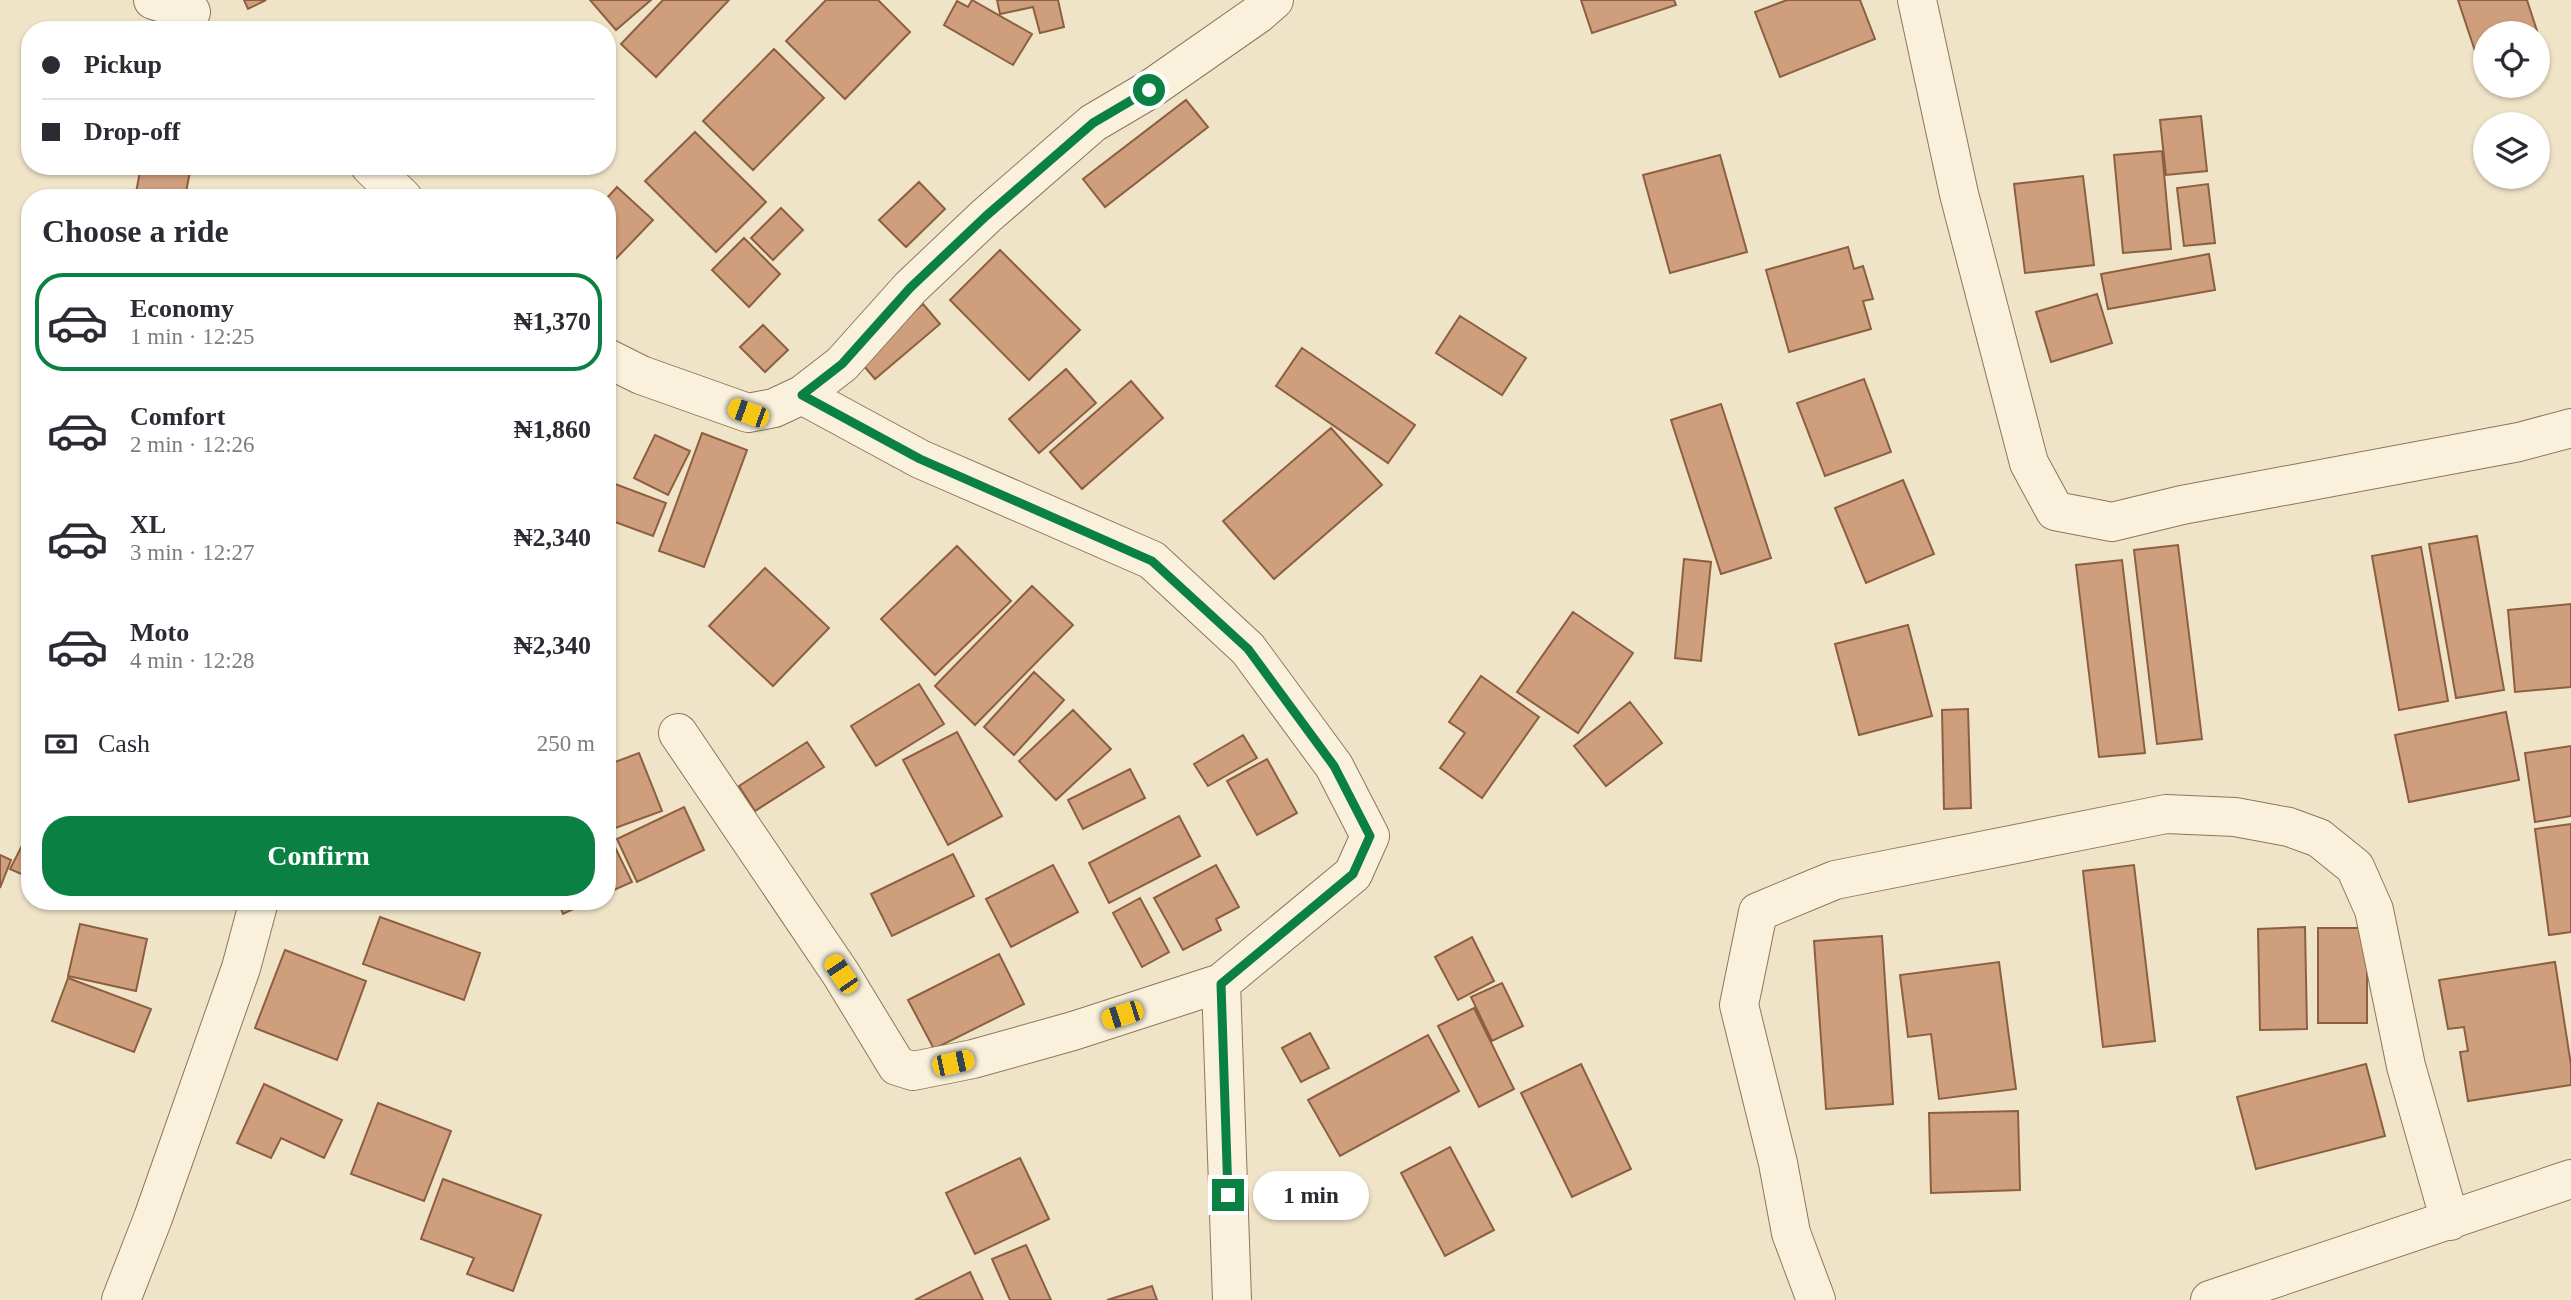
<!DOCTYPE html>
<html lang="en">
<head>
<meta charset="utf-8">
<style>
  :root { --surface:#fff; --page:#f7f7f7; --text:#2b2b33; --muted:#7c7c81; --line:#e1e1e2; --accent:#0b8043 }
  body { margin:0; font-family:Georgia,serif; background:var(--page); color:var(--text); height:100vh; display:flex; flex-direction:column; font-size:26px; white-space:nowrap }
  * { box-sizing:border-box; margin:0 }
  p { font-size:23px; color:var(--muted) }
  .icon { flex:none; width:38px; height:38px; fill:none; stroke:currentColor; stroke-width:2; stroke-linecap:round; stroke-linejoin:round }
  .map { position:relative; flex:1; overflow:hidden }
  .panel { position:absolute; left:21px; top:189px; width:595px; height:721px; display:flex; flex-direction:column; background:var(--surface); border-radius:28px; box-shadow:0 2px 5px #0004 }
  .panel>* { flex:none }
  .top-card { position:absolute; left:21px; top:21px; width:595px; height:154px; border-radius:28px; box-shadow:0 2px 5px #0004; display:grid; align-content:center; height:154px; padding:0 21px; background:var(--surface) }
  .controls { position:absolute; left:2473px; top:21px; display:grid; gap:14px }
  .controls a { display:grid; place-items:center; width:77px; height:77px; border-radius:50%; background:var(--surface); box-shadow:0 2px 5px #0004; font-size:35px }
  .end { position:absolute; width:32px; height:32px; margin:-16px; border:9px solid #0b8043; background:#fff; box-shadow:0 0 0 4px #fff }
  .from { border-radius:50% }
  .bubble { position:absolute; height:49px; border-radius:24px; background:var(--surface); box-shadow:0 2px 5px #0004; font-size:23px; font-weight:800; line-height:49px; text-align:center }
  .car { position:absolute; width:21px; height:42px; margin:-21px -10px; border-radius:9px; box-shadow:0 0 5px 2px #0007; background:linear-gradient(#f5c518 24%,#345 0 40%,#f5c518 0 76%,#345 0 86%,#f5c518 0) }
  .top-card b { display:flex; align-items:center; gap:24px; height:66px; font-size:26px }
  .top-card b+b { border-top:2px solid var(--line) }
  .top-card i { width:18px; height:18px; background:var(--text) }
  ul { padding:0; list-style:none }
  li { display:flex; align-items:center; gap:21px; height:98px; margin:0 14px 10px; padding:0 7px; border:4px solid transparent; border-radius:28px }
  li div { flex:1 }
  li b { display:block; font-size:26px }
  li em { font-style:normal; font-weight:800 }
  li.current { border-color:var(--accent) }
  li>.icon { width:63px; height:63px; stroke-width:1.5 }
  h2 { padding:0 21px; font-size:32px; line-height:84px }
  .pay { display:flex; align-items:center; gap:18px; height:77px; padding:0 21px; font-size:26px }
  .pay p { margin-inline-start:auto }
  .primary-button { display:flex; gap:14px; margin-top:auto; padding:14px 21px }
  .primary-button a { flex:1; height:80px; border-radius:28px; background:var(--accent); color:#fff; font-size:28px; font-weight:800; line-height:80px; text-align:center }
  .map>svg:first-child { display:block }
  .building { fill:#cf9f7d; stroke:#8d5f41; stroke-width:2 }
  .lines { fill:none; stroke-linecap:round; stroke-linejoin:round }
  .minor-casing { stroke:#8d765c; stroke-width:40 }
  .minor { stroke:#faf1dc; stroke-width:38 }
  .route { stroke:#0b8043; stroke-width:9 }
</style>
</head>
<body>
<div class="map">
<svg width="2571" height="1300" viewBox="0 0 2571 1300">
  <rect width="100%" height="100%" fill="#f0e4c8"/>
  <path class="building" d="M244,0H266L248,9Z
    M590,0H651L616,30Z
    M663,0H729L656,77L621,44Z
    M826,0H878L910,32L845,99L786,41Z
    M972,0L1032,34L1013,65L944,25L957,1L968,7Z
    M997,0H1058L1064,27L1040,33L1033,7L1000,14Z
    M1581,0H1674L1676,5L1592,33Z
    M1787,0H1860L1875,39L1780,77L1755,12Z
    M2458,0H2527L2538,34L2485,33V51L2476,54Z
    M774,49L824,98L753,170L703,121Z
    M1186,100L1208,127L1105,207L1083,179Z
    M2201,116L2207,171L2166,175L2160,120Z
    M695,132L766,202L716,252L645,181Z
    M2162,151L2171,249L2123,253L2114,155Z
    M1720,155L1747,252L1670,273L1643,175Z
    M141,166H191L185,198H135Z
    M2083,176L2094,265L2025,273L2014,184Z
    M919,182L945,209L906,247L879,220Z
    M2208,184L2215,243L2184,246L2177,188Z
    M617,187L653,220L607,268V198Z
    M781,208L803,230L773,260L751,238Z
    M744,238L780,274L749,307L712,270Z
    M1848,247L1854,269L1863,266L1873,299L1863,301L1871,329L1789,352L1766,270Z
    M1000,250L1080,330L1029,380L950,300Z
    M2209,254L2215,290L2108,309L2101,274Z
    M2097,294L2112,343L2051,362L2036,312Z
    M923,304L940,324L875,379L858,359Z
    M1460,316L1526,358L1502,395L1436,353Z
    M763,325L788,350L765,372L740,347Z
    M1302,348L1415,425L1388,463L1276,386Z
    M1066,369L1096,403L1039,453L1009,419Z
    M1864,379L1891,452L1825,476L1797,403Z
    M1131,381L1163,418L1082,489L1050,452Z
    M1721,404L1771,558L1721,574L1671,420Z
    M1331,428L1382,485L1274,579L1223,521Z
    M702,433L747,450L704,567L659,551Z
    M655,435L690,451L668,495L634,478Z
    M1903,480L1934,554L1866,583L1835,508Z
    M607,481L666,503L653,536L607,519Z
    M2477,536L2504,690L2456,698L2429,544Z
    M2178,545L2202,739L2157,744L2134,550Z
    M957,546L1011,601L935,675L881,619Z
    M2421,547L2448,701L2399,710L2372,556Z
    M1684,559L1711,562L1701,661L1675,658Z
    M2122,560L2145,753L2099,757L2076,565Z
    M765,568L829,628L773,686L709,626Z
    M1032,586L1073,625L975,725L935,686Z
    M2571,604V687L2515,692L2508,610Z
    M1573,612L1633,653L1578,733L1517,692Z
    M1908,625L1932,716L1859,735L1835,644Z
    M1034,672L1064,700L1014,755L984,727Z
    M1481,676L1539,717L1482,798L1440,768L1465,733L1449,722Z
    M919,684L944,724L876,766L851,726Z
    M1630,702L1662,743L1606,786L1574,746Z
    M1968,709L1971,808L1944,809L1942,710Z
    M1073,710L1111,749L1056,800L1019,761Z
    M2506,712L2519,780L2409,802L2395,735Z
    M957,732L1002,816L948,845L903,760Z
    M1243,735L1257,758L1208,786L1194,764Z
    M807,742L824,767L755,811L739,786Z
    M2571,746V816L2535,822L2525,753Z
    M639,753L662,811L607,831V765Z
    M1267,759L1297,813L1257,835L1227,781Z
    M1130,769L1145,798L1083,829L1068,800Z
    M684,807L704,850L637,882L617,839Z
    M1179,816L1200,856L1109,903L1089,863Z
    M2571,824V932L2549,935L2535,829Z
    M30,830V878L10,869Z
    M611,839L632,882L607,893V841Z
    M953,854L974,896L892,936L871,894Z
    M0,855L11,860L0,888Z
    M1053,865L1078,912L1011,947L986,899Z
    M1216,865L1239,907L1216,919L1221,930L1183,950L1154,898Z
    M2134,865L2155,1041L2103,1047L2083,871Z
    M1140,898L1169,952L1142,967L1113,913Z
    M558,901H590L563,914Z
    M380,917L480,953L464,1000L363,964Z
    M80,924L147,939L136,991L68,976Z
    M2305,927L2307,1029L2260,1030L2258,929Z
    M2318,928H2367V1023H2318Z
    M1882,936L1893,1104L1826,1109L1814,941Z
    M1472,937L1494,981L1458,1000L1435,957Z
    M285,950L366,981L337,1060L255,1028Z
    M999,954L1024,1004L934,1049L908,1000Z
    M1999,962L2016,1089L1939,1099L1931,1034L1908,1037L1900,975Z
    M2555,962L2571,1065V1085L2468,1101L2460,1052L2468,1051L2464,1027L2448,1029L2439,980Z
    M68,978L151,1009L134,1052L52,1021Z
    M1502,983L1523,1026L1492,1041L1471,997Z
    M1474,1008L1514,1089L1479,1107L1438,1026Z
    M1310,1033L1329,1068L1301,1082L1282,1048Z
    M1428,1035L1459,1091L1340,1156L1308,1100Z
    M1581,1064L1631,1169L1572,1197L1521,1093Z
    M2366,1064L2385,1136L2256,1169L2237,1097Z
    M264,1084L342,1120L324,1158L281,1138L271,1158L237,1143Z
    M378,1103L451,1131L424,1201L351,1174Z
    M2018,1111L2020,1190L1931,1193L1929,1113Z
    M1450,1147L1494,1230L1445,1256L1401,1173Z
    M1020,1158L1049,1219L975,1254L946,1193Z
    M443,1179L541,1215L513,1291L467,1274L474,1258L421,1239Z
    M1026,1245L1051,1300H1010L992,1259Z
    M970,1272L983,1300H915Z
    M1152,1286L1157,1300H1107Z"/>
  <g class="lines">
    <defs>
      <path id="minor" d="M153,0L191,12
        M1917,0L1959,194L2029,463L2055,511L2112,522L2182,505L2519,442L2571,428
        M370,166L403,198
        M607,358L641,375L748,413L774,408L802,395L842,364L910,288L986,216L1093,123L1149,90L1258,14L1274,0
        M678,733L841,974L897,1066L913,1071L973,1059L1073,1031L1221,983L1353,874L1370,836L1334,766L1248,649L1152,560L920,459L802,395
        M1221,983L1232,1300
        M121,1300L153,1218L241,968L259,901
        M1816,1300L1791,1233L1778,1163L1739,1005L1758,912L1835,880L2166,814L2235,817L2289,827L2319,838L2355,867L2374,910L2406,1066L2450,1221
        M2210,1300L2571,1179"/>
    </defs>
    <use href="#minor" class="minor-casing"/>
    <use href="#minor" class="minor"/>
  </g>
  <g class="lines">
    <path class="route" d="M1149,90L1093,123L986,216L910,288L842,364L802,395L920,459L1152,561L1248,649L1334,766L1370,836L1353,874L1221,984L1228,1195"/>
  </g>
</svg>
<div class="controls">
<a><svg class="icon" aria-label="locate" viewBox="0 0 24 24"><circle cx="12" cy="12" r="6"/><path d="M12 2v4M12 18v4M2 12h4M18 12h4"/></svg></a>
<a><svg class="icon" aria-label="layers" viewBox="0 0 24 24"><path d="M12 4l9 5-9 5-9-5zM3 14l9 5 9-5"/></svg></a>
</div>
<i class="end from" style="left:1149px;top:90px"></i>
<i class="end" style="left:1228px;top:1195px"></i>
<div class="bubble" style="left:1253px;top:1171px;width:116px">1 min</div>
<i class="car" style="left:748px;top:413px;rotate:290deg"></i>
<i class="car" style="left:841px;top:974px;rotate:326deg"></i>
<i class="car" style="left:1122px;top:1015px;rotate:252deg"></i>
<i class="car" style="left:953px;top:1063px;rotate:78deg"></i>
<div class="top-card">
<b><i class="from"></i>Pickup</b>
<b><i></i>Drop-off</b>
</div>
<section class="panel">
<h2>Choose a ride</h2>
<ul>
<li class="current"><svg class="icon" aria-label="car" viewBox="0 0 24 24"><path d="M5 17H2v-5l4-1 3-4h7l3 4 3 1v5h-3M9 17h6M6 11h13"/><circle cx="7" cy="17" r="2"/><circle cx="17" cy="17" r="2"/></svg><div><b>Economy</b><p>1 min · 12:25</p></div><em>₦1,370</em></li>
<li><svg class="icon" aria-label="car" viewBox="0 0 24 24"><path d="M5 17H2v-5l4-1 3-4h7l3 4 3 1v5h-3M9 17h6M6 11h13"/><circle cx="7" cy="17" r="2"/><circle cx="17" cy="17" r="2"/></svg><div><b>Comfort</b><p>2 min · 12:26</p></div><em>₦1,860</em></li>
<li><svg class="icon" aria-label="car" viewBox="0 0 24 24"><path d="M5 17H2v-5l4-1 3-4h7l3 4 3 1v5h-3M9 17h6M6 11h13"/><circle cx="7" cy="17" r="2"/><circle cx="17" cy="17" r="2"/></svg><div><b>XL</b><p>3 min · 12:27</p></div><em>₦2,340</em></li>
<li><svg class="icon" aria-label="car" viewBox="0 0 24 24"><path d="M5 17H2v-5l4-1 3-4h7l3 4 3 1v5h-3M9 17h6M6 11h13"/><circle cx="7" cy="17" r="2"/><circle cx="17" cy="17" r="2"/></svg><div><b>Moto</b><p>4 min · 12:28</p></div><em>₦2,340</em></li>
</ul>
<div class="pay"><svg class="icon" aria-label="cash" viewBox="0 0 24 24"><path d="M3 7h18v10H3z"/><circle cx="12" cy="12" r="2"/></svg>Cash<p>250 m</p></div>
<div class="primary-button"><a>Confirm</a></div>
</section>
</div>
</body>
</html>
